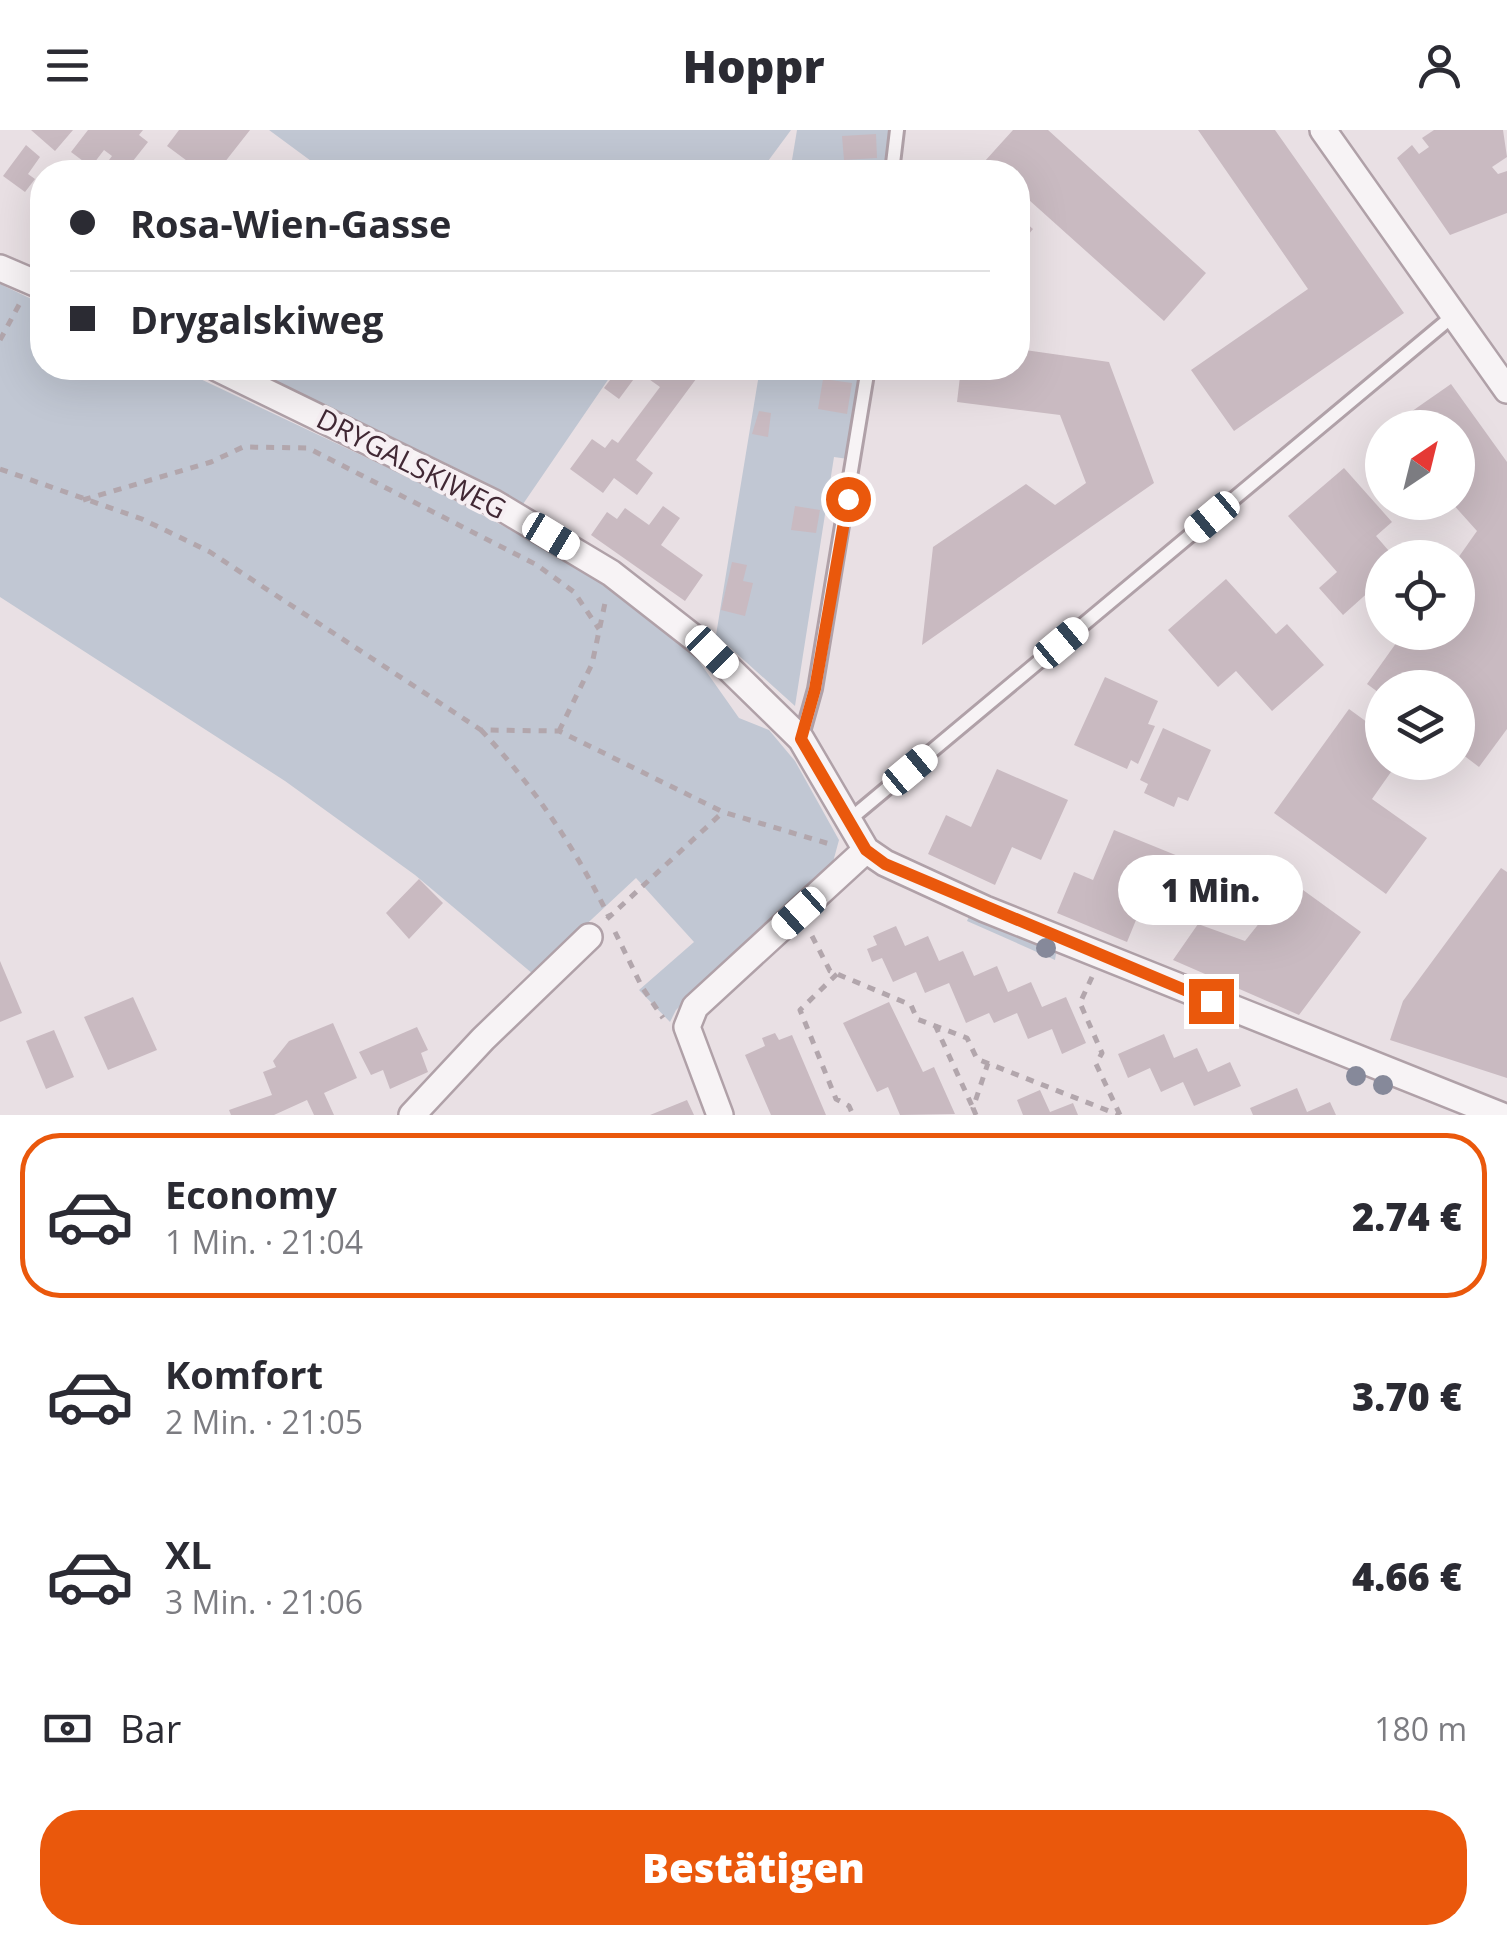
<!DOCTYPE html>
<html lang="de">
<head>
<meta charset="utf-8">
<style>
  :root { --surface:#fff; --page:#f7f7f7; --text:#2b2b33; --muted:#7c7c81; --line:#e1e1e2; --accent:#ea580c }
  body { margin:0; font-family:"Open Sans",sans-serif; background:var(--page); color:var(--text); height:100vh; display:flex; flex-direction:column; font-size:38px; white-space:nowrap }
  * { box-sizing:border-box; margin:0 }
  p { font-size:32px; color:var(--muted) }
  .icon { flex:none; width:55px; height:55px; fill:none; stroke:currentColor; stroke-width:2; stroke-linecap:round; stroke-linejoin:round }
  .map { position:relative; height:985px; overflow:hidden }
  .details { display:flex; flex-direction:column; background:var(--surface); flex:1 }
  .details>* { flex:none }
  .guide { position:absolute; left:30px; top:30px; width:1000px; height:220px; border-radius:40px; box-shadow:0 10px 40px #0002; display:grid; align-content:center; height:220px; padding:0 40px; background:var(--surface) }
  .needle { width:65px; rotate:35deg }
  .controls { position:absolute; left:1365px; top:280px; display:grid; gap:20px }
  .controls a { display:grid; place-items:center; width:110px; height:110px; border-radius:50%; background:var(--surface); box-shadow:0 10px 40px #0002; font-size:50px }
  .end { position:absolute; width:45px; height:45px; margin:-22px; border:12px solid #ea580c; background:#fff; box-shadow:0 0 0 5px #fff }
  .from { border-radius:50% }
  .bubble { position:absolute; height:70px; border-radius:35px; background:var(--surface); box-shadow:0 10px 40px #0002; font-size:32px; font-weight:800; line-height:70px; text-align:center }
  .car { position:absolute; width:30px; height:60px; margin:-30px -15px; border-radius:12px; box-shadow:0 0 8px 2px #0007; background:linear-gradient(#fff 24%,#345 0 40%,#fff 0 76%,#345 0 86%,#fff 0) }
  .guide b { display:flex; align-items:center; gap:35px; height:95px; font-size:38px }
  .guide b+b { border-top:2px solid var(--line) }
  .guide i { width:25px; height:25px; background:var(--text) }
  ul { padding:18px 0 0; list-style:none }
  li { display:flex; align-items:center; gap:30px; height:165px; margin:0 20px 15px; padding:0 20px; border:5px solid transparent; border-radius:40px }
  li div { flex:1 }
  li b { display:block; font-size:38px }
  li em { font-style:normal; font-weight:800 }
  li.on { border-color:var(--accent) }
  li>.icon { width:90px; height:90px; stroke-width:1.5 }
  .pay { display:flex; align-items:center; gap:25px; height:110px; padding:0 40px; font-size:38px }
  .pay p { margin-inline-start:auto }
  .primary-button { display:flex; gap:20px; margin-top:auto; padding:20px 40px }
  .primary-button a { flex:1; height:115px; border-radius:40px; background:var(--accent); color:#fff; font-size:40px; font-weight:800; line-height:115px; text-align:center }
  header { display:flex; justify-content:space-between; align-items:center; height:130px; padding:0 40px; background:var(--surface); font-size:45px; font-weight:800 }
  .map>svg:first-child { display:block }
  .green { fill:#c1c7d3 }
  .building { fill:#c9bac1 }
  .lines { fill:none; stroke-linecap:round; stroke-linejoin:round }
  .lane-casing { stroke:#b0a1a8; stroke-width:18 }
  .street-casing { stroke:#b0a1a8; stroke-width:30 }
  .path { stroke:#b2a6ac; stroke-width:5; stroke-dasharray:8 8; stroke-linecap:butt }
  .lane { stroke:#f7f3f5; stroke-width:12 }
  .street { stroke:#f7f3f5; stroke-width:25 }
  .tree { fill:#86899a }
  .route { stroke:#ea580c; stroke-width:12 }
  .labels { text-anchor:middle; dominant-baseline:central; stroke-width:8; stroke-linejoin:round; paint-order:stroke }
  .street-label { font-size:28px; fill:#412834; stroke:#f6eff3 }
</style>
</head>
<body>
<header><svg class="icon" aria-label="menu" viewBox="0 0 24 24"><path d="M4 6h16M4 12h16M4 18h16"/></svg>Hoppr<svg class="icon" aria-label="person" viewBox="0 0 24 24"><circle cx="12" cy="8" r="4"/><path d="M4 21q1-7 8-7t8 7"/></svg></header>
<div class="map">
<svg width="1507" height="985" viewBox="0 0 1507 985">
  <rect width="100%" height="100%" fill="#e9e0e4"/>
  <path class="green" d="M269,0H791L760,42H326Z
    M797,0H892L887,42H790Z
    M0,154L42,174V238H177L433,359L568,430L630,472L696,527L739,588L769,600L795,631L839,710L833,732L676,880L670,892L639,860L694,812L636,748L533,844L415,745L285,651L0,467Z
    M248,238H616L521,377Z
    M760,238H861L848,329L834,327L795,576L716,505Z
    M971,782L1057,818L1055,830L967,791Z"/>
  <path class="building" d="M31,0H73L55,21Z
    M88,0H143L139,5L148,12L133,31L147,42H100L112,26L104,20L91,37L71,22Z
    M179,0H250L217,42H202L167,16Z
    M1013,0H1048L1206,143L1164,191L1029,70L1018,85V42H975Z
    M1198,0H1275L1404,183L1234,301L1191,240L1308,159Z
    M1434,0H1503L1507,27L1492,37L1498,44L1507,41V83L1450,105L1397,28L1412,15L1419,24L1429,17L1422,8Z
    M876,4L877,28L844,30L842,6Z
    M26,15L40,27L28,44L35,49L25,62L3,46Z
    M1018,86L1033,99L1018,117Z
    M1018,219L1109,232L1154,353L922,515L933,417L1026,354L1055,375L1086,353L1060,285L957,272L961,238H1018Z
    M619,238H696L702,241L636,330L653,343L637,365L614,348L603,363L570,339L592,309L605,318L612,309L618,313L660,257L639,242L619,269L604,258Z
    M823,249L852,253L847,284L818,279Z
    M1451,254L1507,332V599L1479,637L1458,621V558H1382V565L1367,554L1404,502H1458V428L1477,401L1451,372H1458V298H1398L1395,293Z
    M759,281L771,283L768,307L752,304Z
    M1344,338L1392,392L1376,406L1395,428H1382V450L1343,485L1319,458L1337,442L1288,386Z
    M663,376L680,388L661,415L703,445L685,471L591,405L607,382L617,389L625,378L649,395Z
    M795,376L820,380L816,403L791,400Z
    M732,432L747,435L743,451L753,453L745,486L721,480Z
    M1226,449L1276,504L1287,494L1324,535L1272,581L1236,541L1218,557L1168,500Z
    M1105,547L1158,571L1148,594L1155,596L1138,634L1131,630L1127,639L1074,615Z
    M1349,579L1382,603V632H1398L1372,669L1427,708L1386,764L1274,683Z
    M1163,598L1211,620L1188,671L1178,667L1174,677L1144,663L1148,654L1140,650Z
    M997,639L1068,670L1041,730L1012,717L995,755L928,724L946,685L971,697Z
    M1114,700L1178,726L1156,779L1143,773L1127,812L1057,783L1074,742L1093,750Z
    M1501,738L1507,742V948L1390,910L1403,871Z
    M419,749L443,773L409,809L386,783Z
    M1292,752L1361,802L1299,885L1173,830L1198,794L1245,811Z
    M896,796L905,816L928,806L939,831L963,821L974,846L997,836L1008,862L1031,852L1042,877L1066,867L1086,913L1062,924L1052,899L1028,909L1017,883L994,893L989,883L966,893L949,853L925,863L916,842L893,852L882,828L872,832L867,819L877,815L873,806Z
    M0,831L22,883L0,892Z
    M133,867L157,920L108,940L84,887Z
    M889,872L923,942L934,937L955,984L900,985L888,957L877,962L843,893Z
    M333,893L357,948L324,963L334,985H314L307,970L274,985H231L229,980L272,965L263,942L276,937L273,931L289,911Z
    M417,897L428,920L421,923L428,942L390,959L383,940L371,945L359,922Z
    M54,900L74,947L46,959L26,911Z
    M775,903L779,910L792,905L826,985H771L745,925L765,916L762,908Z
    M1164,904L1174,928L1197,918L1208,942L1230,932L1241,956L1194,976L1183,952L1161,962L1150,938L1128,948L1118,924Z
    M1297,958L1307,982L1330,972L1336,985H1253L1250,978Z
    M1040,960L1050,982L1073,973L1078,985H1023L1017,970Z
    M687,970L694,985H650Z"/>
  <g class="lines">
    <defs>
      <path id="lane" d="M892,42L897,0
        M801,609L815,559L868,238
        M849,690L1454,185"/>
      <path id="street" d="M1323,0L1507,260
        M0,138L42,156
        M217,238L494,373L611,443L712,522L801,609L866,720L885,733L985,779L1500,985
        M412,985L483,909L589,807
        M720,985L687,897L695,877L866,720"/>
    </defs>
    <use href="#lane" class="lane-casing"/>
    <use href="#street" class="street-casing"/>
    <path class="path" d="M0,210L20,173
      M0,339L142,389L210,422L481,600L559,601L723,682L833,715
      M83,370L211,332L243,317L308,318L537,435L574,462L599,499
      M481,600C533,655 576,719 609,787
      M559,601L592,534L605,473
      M607,789L723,682
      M615,802L642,857L663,888
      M812,806L830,841L911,875L917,889L967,908L977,929L1119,985
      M837,844L800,880L836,969L849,976L853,985
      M1092,847L1080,873L1102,923L1096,934L1120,985
      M935,895L973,978
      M976,985L973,978L988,933"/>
    <use href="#lane" class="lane"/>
    <use href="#street" class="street"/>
  </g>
  <g class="tree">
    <circle cx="1046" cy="818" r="10"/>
    <circle cx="1356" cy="946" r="10"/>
    <circle cx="1383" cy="955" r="10"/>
  </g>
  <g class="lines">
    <path class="route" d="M848,369L815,559L801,609L866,720L885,734L1211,871"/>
  </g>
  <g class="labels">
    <g class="street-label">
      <text transform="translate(412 333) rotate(27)">DRYGALSKIWEG</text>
    </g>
  </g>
</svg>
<div class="controls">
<a><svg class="needle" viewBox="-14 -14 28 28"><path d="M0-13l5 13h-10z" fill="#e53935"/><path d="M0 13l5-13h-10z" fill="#7c7c81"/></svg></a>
<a><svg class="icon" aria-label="locate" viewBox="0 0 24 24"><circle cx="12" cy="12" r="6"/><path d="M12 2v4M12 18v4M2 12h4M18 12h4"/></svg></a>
<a><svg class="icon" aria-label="layers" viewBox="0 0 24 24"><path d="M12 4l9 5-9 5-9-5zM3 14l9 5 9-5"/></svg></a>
</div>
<i class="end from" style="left:848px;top:369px"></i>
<i class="end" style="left:1211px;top:871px"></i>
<div class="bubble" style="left:1118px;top:725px;width:185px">1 Min.</div>
<i class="car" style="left:1212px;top:387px;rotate:230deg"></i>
<i class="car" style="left:551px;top:406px;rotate:121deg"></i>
<i class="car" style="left:1061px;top:513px;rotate:50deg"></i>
<i class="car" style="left:712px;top:522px;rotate:135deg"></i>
<i class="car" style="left:910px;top:640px;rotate:50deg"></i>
<i class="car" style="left:799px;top:783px;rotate:228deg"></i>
<div class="guide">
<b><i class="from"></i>Rosa-Wien-Gasse</b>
<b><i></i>Drygalskiweg</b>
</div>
</div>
<section class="details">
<ul>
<li class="on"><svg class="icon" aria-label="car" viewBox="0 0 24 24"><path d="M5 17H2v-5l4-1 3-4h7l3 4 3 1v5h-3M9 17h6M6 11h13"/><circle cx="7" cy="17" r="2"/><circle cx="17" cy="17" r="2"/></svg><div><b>Economy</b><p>1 Min. · 21:04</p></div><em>2.74 €</em></li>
<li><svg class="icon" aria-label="car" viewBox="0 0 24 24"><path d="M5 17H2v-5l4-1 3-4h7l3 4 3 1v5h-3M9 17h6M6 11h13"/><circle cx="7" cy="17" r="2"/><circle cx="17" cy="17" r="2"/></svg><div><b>Komfort</b><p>2 Min. · 21:05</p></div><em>3.70 €</em></li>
<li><svg class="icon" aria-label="car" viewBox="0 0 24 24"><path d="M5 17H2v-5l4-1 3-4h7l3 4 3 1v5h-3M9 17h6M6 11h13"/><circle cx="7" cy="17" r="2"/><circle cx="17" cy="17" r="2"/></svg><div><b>XL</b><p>3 Min. · 21:06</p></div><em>4.66 €</em></li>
</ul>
<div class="pay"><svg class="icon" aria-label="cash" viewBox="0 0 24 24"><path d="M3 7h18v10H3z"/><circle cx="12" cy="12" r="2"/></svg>Bar<p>180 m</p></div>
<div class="primary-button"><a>Bestätigen</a></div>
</section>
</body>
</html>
